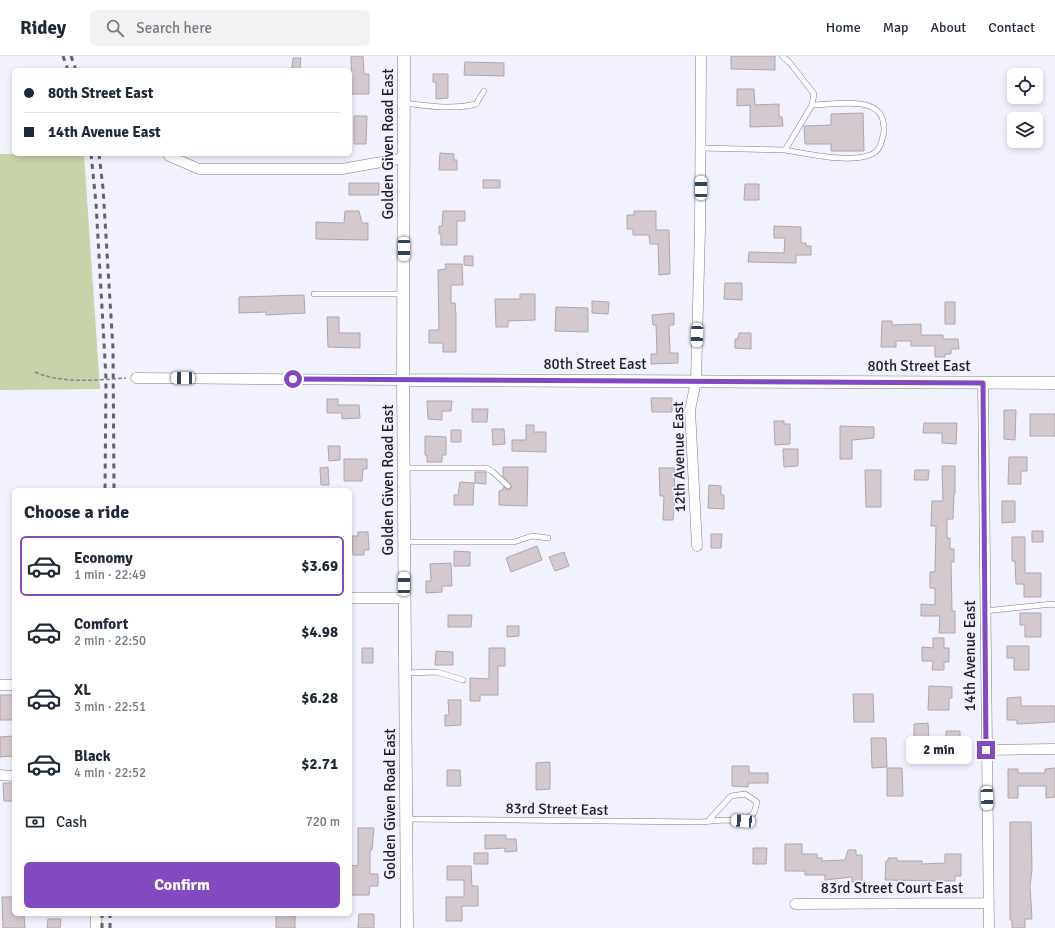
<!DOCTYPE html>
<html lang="en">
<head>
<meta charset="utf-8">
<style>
  :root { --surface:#fff; --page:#f2f2f3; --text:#1f2937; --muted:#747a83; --line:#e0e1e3; --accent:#8349c0 }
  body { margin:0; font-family:Signika,sans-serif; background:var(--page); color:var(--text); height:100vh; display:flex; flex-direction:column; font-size:15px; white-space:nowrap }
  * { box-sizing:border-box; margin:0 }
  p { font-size:13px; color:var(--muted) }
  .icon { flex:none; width:22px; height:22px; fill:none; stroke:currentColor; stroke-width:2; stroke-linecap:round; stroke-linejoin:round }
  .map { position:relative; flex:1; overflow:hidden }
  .side { position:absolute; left:12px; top:432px; width:340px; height:428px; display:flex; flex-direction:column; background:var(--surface); border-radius:6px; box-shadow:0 2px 6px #0003 }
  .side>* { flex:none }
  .banner { position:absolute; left:12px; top:12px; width:340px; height:88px; border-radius:6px; box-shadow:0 2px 6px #0003; display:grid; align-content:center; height:88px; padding:0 12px; background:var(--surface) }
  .buttons { position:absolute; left:1007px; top:12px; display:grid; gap:8px }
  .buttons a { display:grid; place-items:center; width:36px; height:36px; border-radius:6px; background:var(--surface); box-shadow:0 2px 6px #0003; font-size:20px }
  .end { position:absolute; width:18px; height:18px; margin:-9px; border:5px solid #8349c0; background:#fff; box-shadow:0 0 0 2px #fff }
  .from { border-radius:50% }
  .bubble { position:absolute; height:28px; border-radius:6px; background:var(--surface); box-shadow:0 2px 6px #0003; font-size:13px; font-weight:800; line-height:28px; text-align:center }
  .car { position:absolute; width:12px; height:24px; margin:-12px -6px; border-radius:5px; box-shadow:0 0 3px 1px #0007; background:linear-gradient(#fff 24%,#345 0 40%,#fff 0 76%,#345 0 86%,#fff 0) }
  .banner b { display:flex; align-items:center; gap:14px; height:38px; font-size:15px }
  .banner b+b { border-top:1px solid var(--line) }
  .banner i { width:10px; height:10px; background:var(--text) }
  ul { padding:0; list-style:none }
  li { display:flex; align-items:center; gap:12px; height:60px; margin:0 8px 6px; padding:0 4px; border:2px solid transparent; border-radius:6px }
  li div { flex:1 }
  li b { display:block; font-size:15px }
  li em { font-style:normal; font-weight:800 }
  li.current { border-color:var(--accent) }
  li>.icon { width:36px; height:36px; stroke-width:1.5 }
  h2 { padding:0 12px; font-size:18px; line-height:48px }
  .pay { display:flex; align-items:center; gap:10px; height:44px; padding:0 12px; font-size:15px }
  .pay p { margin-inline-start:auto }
  .button { display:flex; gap:8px; margin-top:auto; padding:8px 12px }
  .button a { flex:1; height:46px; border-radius:6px; background:var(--accent); color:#fff; font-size:16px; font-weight:800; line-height:46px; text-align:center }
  header { display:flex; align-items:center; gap:24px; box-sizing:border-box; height:56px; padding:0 20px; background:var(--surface); border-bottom:1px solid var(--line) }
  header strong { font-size:19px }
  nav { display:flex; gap:22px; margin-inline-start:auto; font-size:14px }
  .search { width:280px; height:36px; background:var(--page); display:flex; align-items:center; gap:10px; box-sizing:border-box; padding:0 14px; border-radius:6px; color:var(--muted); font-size:15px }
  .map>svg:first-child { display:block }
  .green { fill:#c7d4aa }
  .building { fill:#d4c9cf; stroke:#afa4ab }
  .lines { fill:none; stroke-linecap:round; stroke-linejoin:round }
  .service-casing { stroke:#7b7c86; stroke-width:6 }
  .minor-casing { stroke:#7b7c86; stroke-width:11 }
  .tertiary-casing { stroke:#7b7c86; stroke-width:13 }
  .path { stroke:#84858d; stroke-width:1.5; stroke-dasharray:4 2; stroke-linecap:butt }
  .service { stroke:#fff; stroke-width:5 }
  .minor { stroke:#fff; stroke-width:10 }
  .tertiary { stroke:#fff; stroke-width:12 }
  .rail { stroke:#616168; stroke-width:3; stroke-dasharray:5 5; stroke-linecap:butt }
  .route { stroke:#8349c0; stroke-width:5 }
  .labels { text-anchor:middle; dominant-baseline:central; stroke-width:3.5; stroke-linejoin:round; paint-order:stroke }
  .street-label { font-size:15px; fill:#1e1e22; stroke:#f1f2fe }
</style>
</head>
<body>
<header>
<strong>Ridey</strong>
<div class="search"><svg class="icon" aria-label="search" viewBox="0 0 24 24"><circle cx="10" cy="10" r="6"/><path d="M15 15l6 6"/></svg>Search here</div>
<nav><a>Home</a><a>Map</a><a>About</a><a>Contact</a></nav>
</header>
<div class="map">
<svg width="1055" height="872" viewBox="0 0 1055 872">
  <rect width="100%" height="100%" fill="#f1f2fe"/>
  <path class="green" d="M0,98H84L100,333L0,334Z"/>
  <path class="building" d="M351,0H363L364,18H369V38H352Z
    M731,0H775V14L731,13Z
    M293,2H301L300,13L292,12Z
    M465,6L504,7V20L464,19Z
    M433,18H448V42L436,43V26H433Z
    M737,33H754L755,49L779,48V61H782L783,70L750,71V49L737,50Z
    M863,57L864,95H831V88H805L804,70L831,69V58Z
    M354,60H367L366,88H354Z
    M440,97L454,98V104H457V114H439Z
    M483,124H500V132H483Z
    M349,127H379V139H349Z
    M745,128H759V144H744Z
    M345,155H359L362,167H368V184L316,183V166L344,167Z
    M443,155H465V165H457V189H441V178H439V170H442Z
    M634,155H656V174H669L670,218L659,219L658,188H650L649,179H633V173H627V159H634Z
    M774,170L801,171V187H806V190H811V199H796V207L748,206L749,196L784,197L785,182H774Z
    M464,200H473V210L464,209Z
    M445,208H462L463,229H451V247H455L456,259V296H443V287H429V274H439L438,214L446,213Z
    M725,227H742V244L724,243Z
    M520,238H535V264L508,265V271H496L495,243H520Z
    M304,239L305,257L266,259V256L239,257V241Z
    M592,245L609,246L608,258L592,257Z
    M945,246H955V268H945Z
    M556,251L588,252V276L555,275Z
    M674,257V269H669L670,297H678V307L651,308V298H657L656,269H653L652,259Z
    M327,261H339V277H360V292L328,291Z
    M882,265H892V269L921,268V279H943V283H958L959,293H951V298H945V301H935V290H911V285H896V291H881Z
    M739,277H751V293L735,292V283H738Z
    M651,342H672V356H652Z
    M327,343H338V349H359L360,362L342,363V357H327Z
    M427,345H452L451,355H442V364L428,363Z
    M472,353H488L487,366H472Z
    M1004,354H1016L1015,384L1004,383Z
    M1030,358H1055V380H1030Z
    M774,365H784V368H790V388L775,389Z
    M924,367H957L956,388L942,387V377H923Z
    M526,369H534V376H546V396L512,395V384H526Z
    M840,370L874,371V382L852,384V403H840Z
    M492,373H504L505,388L493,389Z
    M451,374H461V386H451Z
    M425,380L446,381V399H442V406H427V399H425Z
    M328,390H340V404L329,405Z
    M783,393H798V410L784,411Z
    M1009,401H1027V415H1021V428H1008Z
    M344,403H367V413H363L362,425H344Z
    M942,410H955V438H954L953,463H947V482H950V493H954V506H951L952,555H955V577H939L940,560H921V548L935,549V532H930V516H935L936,470H931L932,445H943Z
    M328,411L329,429H321L320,412Z
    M503,411H528L527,450L499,449V435L503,434V431L509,434L512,431L503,420Z
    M659,412H674L675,440L673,464H663L664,440H660Z
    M865,414H881V451H866Z
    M915,414H929L928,424H914Z
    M475,416H486V428L475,427Z
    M460,426L474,427L473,449H454V439H458Z
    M709,429L721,430V439H724V453L708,452Z
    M1002,445H1015V466L1002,467Z
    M1032,475H1043V486H1032Z
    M358,476H368L369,494H364V499H353L352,480H358Z
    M711,478H722L721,492H711Z
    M1012,481H1025V517H1041V541H1024V528H1016L1015,505H1012Z
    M537,490L542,504L511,516L506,502Z
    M454,495L470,496V510H454Z
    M564,496L569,510L555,515L549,501Z
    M451,507L452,530H442V536L426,537V525H431L430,508Z
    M1020,557H1041V581H1025V569H1020Z
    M448,559H472L471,571H448Z
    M507,570H519V580L507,581Z
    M933,582H944V592H949V606H944V614H932L933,605H922V591L933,592Z
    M1007,590H1029V614H1014V602H1007Z
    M362,592H373V607H362Z
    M489,592H505V610H498V639H480V645H470V622L489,623Z
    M436,595L453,596V609H435Z
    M929,630L952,631V642H949V654H928Z
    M853,638H873L874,666H854Z
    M0,639H14V664H0Z
    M1021,641V650H1055V666L1017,668V664H1007V642Z
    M448,644H461V669L445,670V659H449Z
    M928,667L929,684H914V668Z
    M946,675H960V704L936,705V683H946Z
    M14,680V700L0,701V681Z
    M871,682H886L887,711L872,712Z
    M550,706V733L536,734V707Z
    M732,710H749V717H768V727H748V731L732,730Z
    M887,712H902L903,740H887Z
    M1055,712V741L1046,742V730H1018V742H1008V713H1018V717H1045V713Z
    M447,714H460L461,730H447Z
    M3,727H14V745H4Z
    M1010,766H1031L1032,813L1030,830L1032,863H1025V872H1012V864H1010Z
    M358,772H374L372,794H370V818H378V830H370L369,839H350L351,809L357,810L358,808Z
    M485,779H506V783H516L517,795L505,796V792L485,793Z
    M785,788H802V798H817V802H822V805L845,804L848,794H856V799H862V826H852V821L825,824V819H805V815H785Z
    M753,792H767L766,808H753Z
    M474,797H488V808H474Z
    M945,798H961V820H955V825L885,824L886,805H888V802H897V805H922V808L945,807Z
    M447,810H471L472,830H478V850H462V865H446V841H464V824H447Z
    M2,841H14V858H24L25,872H3Z
    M276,858H295V872H276Z
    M359,858H374V872H358Z
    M48,863H61L60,872H47Z"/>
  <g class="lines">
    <defs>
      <path id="service" d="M404,47C429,50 452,54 476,48L484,35
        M701,92L785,94L812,49L814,38L790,7L782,0
        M785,94C807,98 849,107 870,99C879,96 881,88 883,80C885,75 884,71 883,65C878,39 832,49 812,49
        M314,238H403
        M404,412H486L493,416L508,430
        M404,486H514L532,480L548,482
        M985,555L1053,548L1055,549
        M405,617L437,616L463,624
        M407,763L701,766L723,764L743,765L754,757L757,746L745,738L731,740L708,765"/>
      <path id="minor" d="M169,100L199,113H342L404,102
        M136,322L403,324
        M983,327L989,872
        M697,490L690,354L696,325L700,173L701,0
        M350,542H405
        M0,629H14
        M986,694L1055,693
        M0,719L14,720
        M795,848L989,847
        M96,872V858"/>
      <path id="tertiary" d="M404,0L403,324L407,872
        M403,324L1055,327"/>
    </defs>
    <use href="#service" class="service-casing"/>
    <use href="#minor" class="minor-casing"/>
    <use href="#tertiary" class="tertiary-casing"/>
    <path class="path" d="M35,316C63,328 96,324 126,322"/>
    <use href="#service" class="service"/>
    <use href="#minor" class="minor"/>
    <use href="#tertiary" class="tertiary"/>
    <path class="rail" d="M63,0L68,14
      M71,0L76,14
      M91,98L96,147L106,322L105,434
      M99,98L103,132L113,293L114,434
      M102,872V858
      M110,872V858"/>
  </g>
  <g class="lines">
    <path class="route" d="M293,323L983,327L986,694"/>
  </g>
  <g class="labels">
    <g class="street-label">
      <text transform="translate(388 88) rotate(-90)">Golden Given Road East</text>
      <text x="595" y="308">80th Street East</text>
      <text x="919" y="310">80th Street East</text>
      <text transform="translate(679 401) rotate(-91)">12th Avenue East</text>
      <text transform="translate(388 424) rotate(-90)">Golden Given Road East</text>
      <text transform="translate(970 600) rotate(-90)">14th Avenue East</text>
      <text transform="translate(390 748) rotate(-90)">Golden Given Road East</text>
      <text transform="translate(557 753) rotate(1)">83rd Street East</text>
      <text x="892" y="832">83rd Street Court East</text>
    </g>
  </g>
</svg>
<div class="buttons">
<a><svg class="icon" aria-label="locate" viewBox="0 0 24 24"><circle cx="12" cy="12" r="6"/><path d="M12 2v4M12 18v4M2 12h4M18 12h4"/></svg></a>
<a><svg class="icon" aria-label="layers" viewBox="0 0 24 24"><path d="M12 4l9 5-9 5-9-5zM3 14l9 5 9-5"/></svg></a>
</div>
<i class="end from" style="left:293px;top:323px"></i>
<i class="end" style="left:986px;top:694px"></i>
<div class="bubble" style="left:906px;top:680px;width:66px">2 min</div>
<i class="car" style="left:701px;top:132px;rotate:0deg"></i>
<i class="car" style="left:404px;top:193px;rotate:180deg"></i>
<i class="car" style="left:697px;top:279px;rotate:182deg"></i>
<i class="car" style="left:183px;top:322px;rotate:271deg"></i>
<i class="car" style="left:404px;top:528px;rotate:0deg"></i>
<i class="car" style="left:987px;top:742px;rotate:178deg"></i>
<i class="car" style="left:743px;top:765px;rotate:274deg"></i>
<div class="banner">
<b><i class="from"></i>80th Street East</b>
<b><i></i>14th Avenue East</b>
</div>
<section class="side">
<h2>Choose a ride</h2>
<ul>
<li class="current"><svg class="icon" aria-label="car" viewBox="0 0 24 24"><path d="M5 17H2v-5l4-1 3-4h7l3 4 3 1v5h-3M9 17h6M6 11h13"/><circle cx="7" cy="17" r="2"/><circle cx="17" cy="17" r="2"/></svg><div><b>Economy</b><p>1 min · 22:49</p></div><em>$3.69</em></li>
<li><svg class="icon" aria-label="car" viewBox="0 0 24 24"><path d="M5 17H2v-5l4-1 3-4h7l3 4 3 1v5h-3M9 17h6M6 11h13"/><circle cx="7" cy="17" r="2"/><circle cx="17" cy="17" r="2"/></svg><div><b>Comfort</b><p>2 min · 22:50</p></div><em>$4.98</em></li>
<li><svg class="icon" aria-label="car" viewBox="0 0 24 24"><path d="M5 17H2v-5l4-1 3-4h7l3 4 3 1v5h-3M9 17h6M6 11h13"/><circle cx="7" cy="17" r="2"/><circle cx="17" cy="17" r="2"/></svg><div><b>XL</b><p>3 min · 22:51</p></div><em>$6.28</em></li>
<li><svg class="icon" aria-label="car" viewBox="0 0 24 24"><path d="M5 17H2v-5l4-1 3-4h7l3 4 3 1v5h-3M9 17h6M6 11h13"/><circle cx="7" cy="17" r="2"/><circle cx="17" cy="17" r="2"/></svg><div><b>Black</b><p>4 min · 22:52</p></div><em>$2.71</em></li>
</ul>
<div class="pay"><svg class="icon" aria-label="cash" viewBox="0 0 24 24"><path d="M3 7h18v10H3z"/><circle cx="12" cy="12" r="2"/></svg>Cash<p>720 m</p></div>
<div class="button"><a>Confirm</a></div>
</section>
</div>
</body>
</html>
